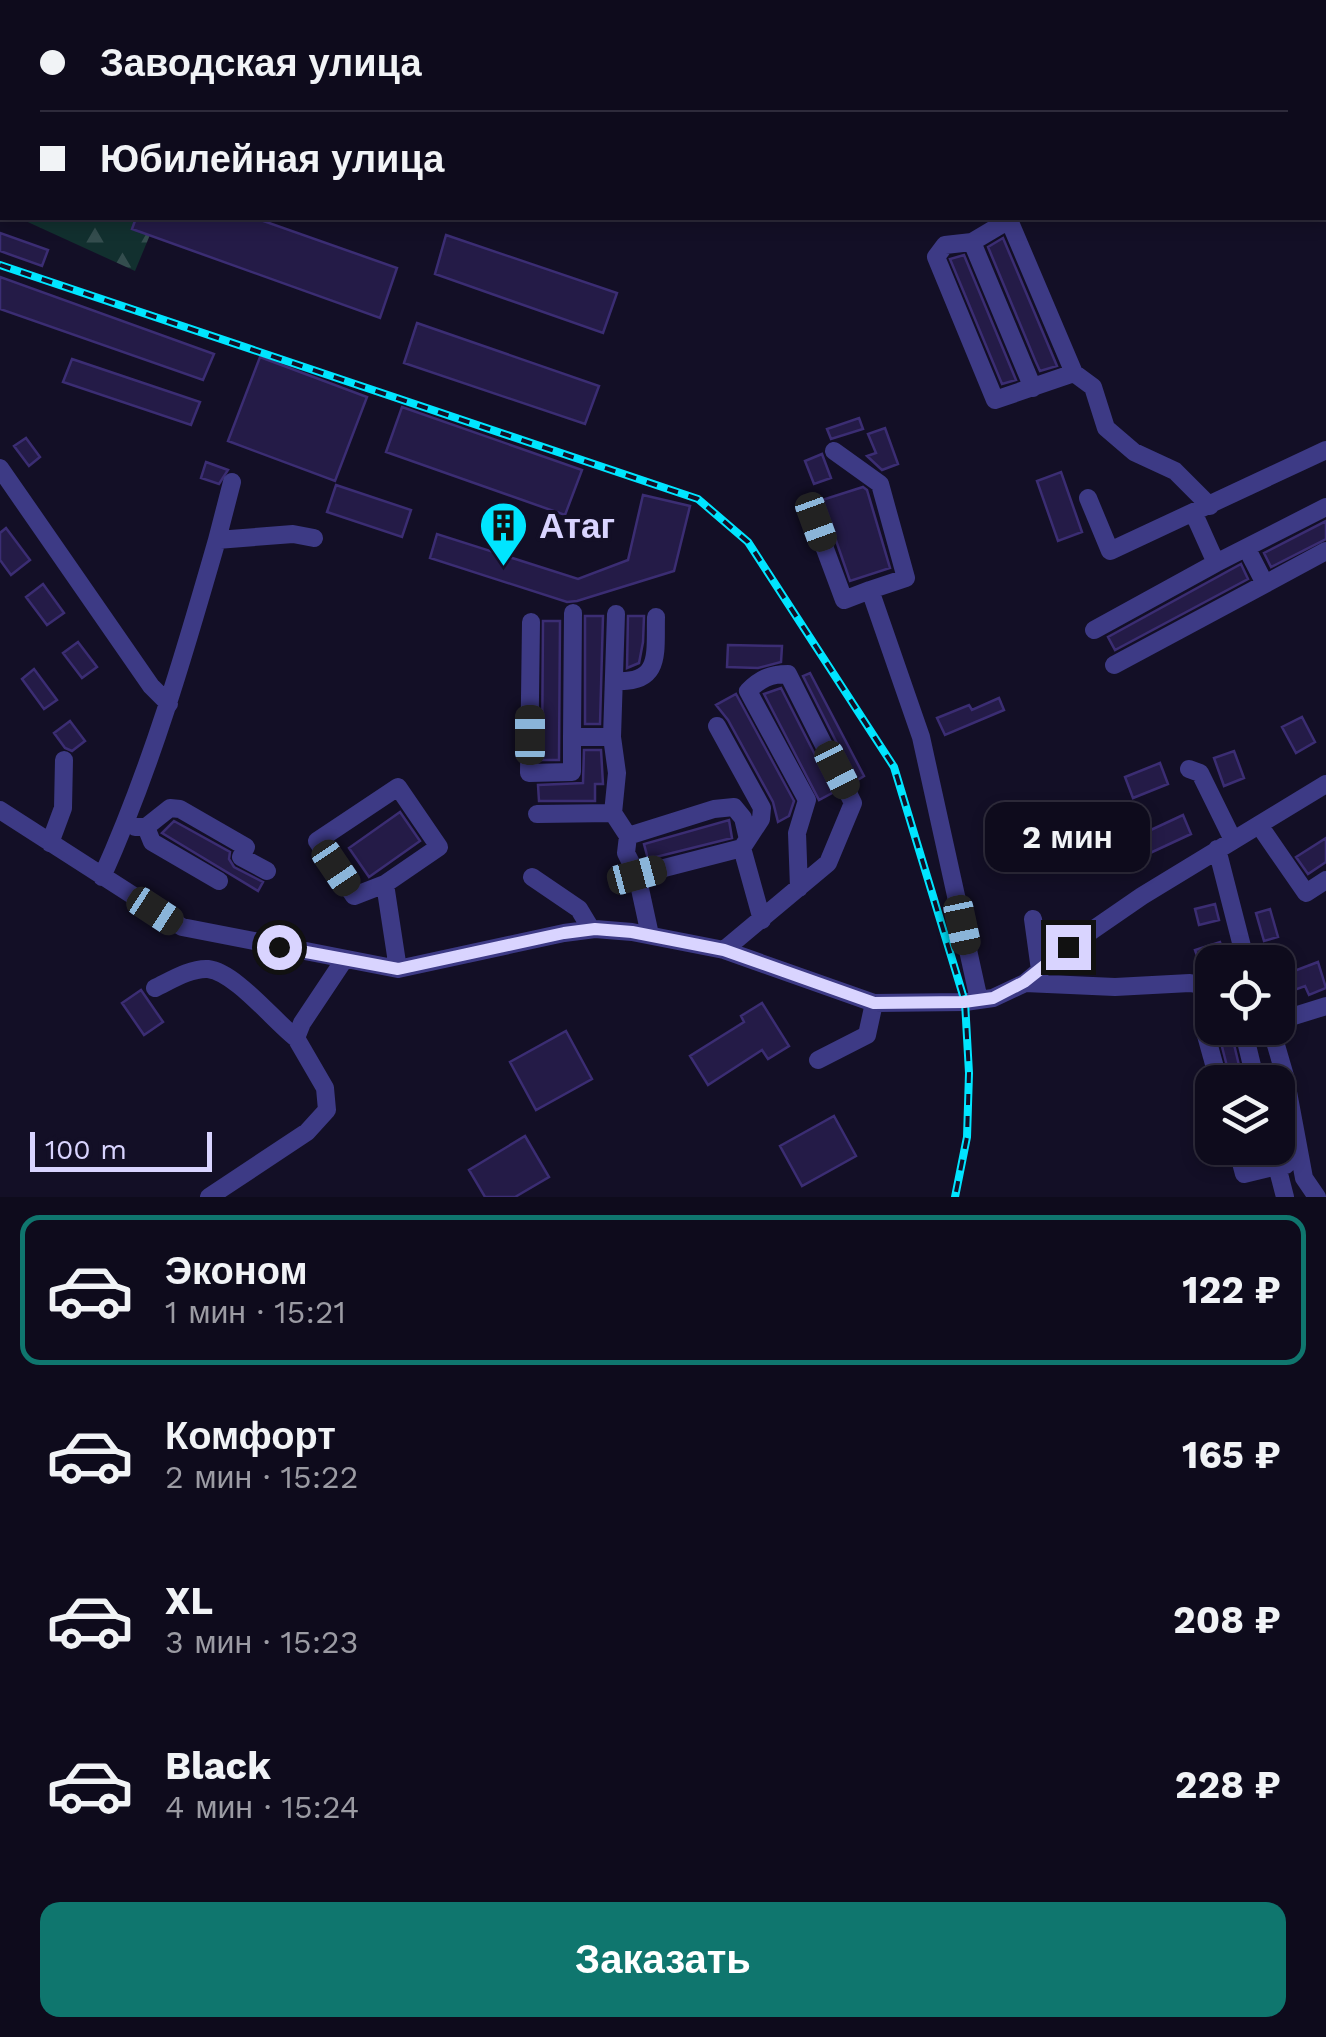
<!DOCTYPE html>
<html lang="ru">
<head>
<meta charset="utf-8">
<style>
  :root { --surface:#0e0b1c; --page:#171425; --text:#f1f3f6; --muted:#9b9ba3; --line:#2e2b3b; --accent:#0f766e }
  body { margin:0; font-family:"Work Sans",sans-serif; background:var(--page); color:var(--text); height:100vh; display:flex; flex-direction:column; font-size:38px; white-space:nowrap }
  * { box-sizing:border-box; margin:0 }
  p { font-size:32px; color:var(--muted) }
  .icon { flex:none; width:55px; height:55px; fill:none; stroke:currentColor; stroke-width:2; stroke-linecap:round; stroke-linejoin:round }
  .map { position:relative; height:1197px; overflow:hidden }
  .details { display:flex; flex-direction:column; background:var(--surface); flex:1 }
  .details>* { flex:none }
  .top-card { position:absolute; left:0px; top:0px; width:1328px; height:220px; box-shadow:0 5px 15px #0003,0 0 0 2px var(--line); display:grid; align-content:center; height:220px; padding:0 40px; background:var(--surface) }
  .buttons { position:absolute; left:1195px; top:945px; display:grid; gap:20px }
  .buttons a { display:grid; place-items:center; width:100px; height:100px; border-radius:20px; background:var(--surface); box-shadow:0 5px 15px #0003,0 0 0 2px var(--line); font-size:50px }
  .scale { position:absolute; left:30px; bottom:25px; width:182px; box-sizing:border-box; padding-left:10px; border:5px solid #d9d4ff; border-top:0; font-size:28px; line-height:35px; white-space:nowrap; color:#d9d4ff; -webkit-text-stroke:8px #130f26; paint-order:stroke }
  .end { position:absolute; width:45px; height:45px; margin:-22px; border:12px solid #d9d4ff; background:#111; box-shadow:0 0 0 5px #111 }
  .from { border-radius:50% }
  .bubble { position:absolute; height:70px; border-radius:20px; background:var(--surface); box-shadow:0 5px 15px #0003,0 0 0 2px var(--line); font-size:32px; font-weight:700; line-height:70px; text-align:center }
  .car { position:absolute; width:30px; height:60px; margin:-30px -15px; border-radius:12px; box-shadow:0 0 8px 2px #0007; background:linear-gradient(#222 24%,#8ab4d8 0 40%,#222 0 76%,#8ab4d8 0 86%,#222 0) }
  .top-card b { display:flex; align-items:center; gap:35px; height:95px; font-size:38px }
  .top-card b+b { border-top:2px solid var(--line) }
  .top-card i { width:25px; height:25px; background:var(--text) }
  ul { padding:18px 0 0; list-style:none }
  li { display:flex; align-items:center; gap:30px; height:150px; margin:0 20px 15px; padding:0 20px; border:5px solid transparent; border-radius:20px }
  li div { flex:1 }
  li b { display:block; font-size:38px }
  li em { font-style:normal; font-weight:700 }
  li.on { border-color:var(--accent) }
  li>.icon { width:90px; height:90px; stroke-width:1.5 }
  .primary-button { display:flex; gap:20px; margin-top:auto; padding:20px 40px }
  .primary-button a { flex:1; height:115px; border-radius:20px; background:var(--accent); color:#fff; font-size:40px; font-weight:700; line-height:115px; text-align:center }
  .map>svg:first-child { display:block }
  .forest { fill:url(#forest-firs) }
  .building { fill:#241b47; stroke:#3b2d73; stroke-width:2.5 }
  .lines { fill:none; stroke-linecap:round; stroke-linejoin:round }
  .path { stroke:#2fb8b0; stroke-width:2.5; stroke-dasharray:5 8; stroke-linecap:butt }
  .minor { stroke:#3d3a85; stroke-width:18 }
  .rail-casing { stroke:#00e5ff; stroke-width:8 }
  .rail { stroke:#130f26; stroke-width:4; stroke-dasharray:11; stroke-linecap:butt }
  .route { stroke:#d9d4ff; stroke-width:12 }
  .labels { text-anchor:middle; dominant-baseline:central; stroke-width:8; stroke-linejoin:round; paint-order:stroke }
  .poi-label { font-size:35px; font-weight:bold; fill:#d9d4ff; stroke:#130f26; text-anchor:start }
</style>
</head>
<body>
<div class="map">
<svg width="1326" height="1197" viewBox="0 0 1326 1197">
  <defs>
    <pattern id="forest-firs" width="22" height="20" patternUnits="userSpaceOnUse" patternTransform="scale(2.5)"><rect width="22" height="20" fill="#12302f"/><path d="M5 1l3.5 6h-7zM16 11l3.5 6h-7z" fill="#344d4e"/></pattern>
  </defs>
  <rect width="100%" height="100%" fill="#130f26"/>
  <path class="forest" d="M0,0H185L2,2V210Z
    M19,218H157L135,271Z"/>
  <path class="building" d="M136,218H255L397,268L380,318L132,229Z
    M0,233L48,250L42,266L0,251Z
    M446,235L617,293L603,333L435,274Z
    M1003,238L1057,366L1040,371L1035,360L988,247Z
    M964,255L1016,380L1002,384L950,259Z
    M0,277L214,354L203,380L0,309Z
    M417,323L599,386L585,424L404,363Z
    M260,357L367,397L335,481L228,441Z
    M72,359L200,402L191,425L63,382Z
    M402,407L582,470L565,515L386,452Z
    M859,418L863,429L831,439L827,429Z
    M885,428L898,464L882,470L867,456L876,453L868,434Z
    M26,438L40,457L29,466L14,446Z
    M822,454L831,478L814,484L805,461Z
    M206,462L228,470L219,484L201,478Z
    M1061,472L1082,532L1058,541L1037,481Z
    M336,485L411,510L402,537L327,512Z
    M863,487L867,490L890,568L850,581L822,500Z
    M643,495L690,506L674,571L577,601L567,602L430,558L437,534L578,579L628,560Z
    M1326,521V539L1271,567L1264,553Z
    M6,528L30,560L11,575L0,560V533Z
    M1241,564L1248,579L1115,650L1108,637Z
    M43,584L64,613L47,625L26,597Z
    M585,616H603L600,724H585Z
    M628,616H644L643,642L639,663L627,668Z
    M543,621H560L559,760H542Z
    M78,642L97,667L82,678L63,653Z
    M728,645L782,646L781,662L758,668L727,667Z
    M34,669L57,700L44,709L22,679Z
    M810,673L864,776L856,781L803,676Z
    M781,688L834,792L819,800L764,694Z
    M736,694L794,801L789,816L778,822L773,802L728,720L716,705Z
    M999,698L1004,710L945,735L937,718L969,705L972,710Z
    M1302,717L1315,742L1296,753L1282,727Z
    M70,721L85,741L72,751L65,748L54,733Z
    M584,750H601L603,784H595V801H539L538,785L583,783Z
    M1234,751L1244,778L1224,786L1214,758Z
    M1160,763L1168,784L1133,798L1125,777Z
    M400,812L420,841L369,877L349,848Z
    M1183,815L1191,834L1148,854L1140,835Z
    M729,820L732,838L648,859L644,844Z
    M174,821L230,852L229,859L234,867L263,882L258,891L162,833Z
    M1326,838V862L1308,874L1296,857Z
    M1215,904L1219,920L1199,925L1195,909Z
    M1270,909L1278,937L1264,941L1256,913Z
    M1220,942L1224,955L1200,964L1195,950Z
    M1318,962L1326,988L1309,995L1305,986L1278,996V977Z
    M141,990L163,1022L144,1035L122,1003Z
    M762,1003L789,1046L768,1059L762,1050L708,1085L690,1056L744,1022L741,1016Z
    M1222,1028H1233L1232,1036L1243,1082H1231L1218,1031Z
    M566,1031L592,1079L536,1110L510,1062Z
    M834,1116L856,1156L802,1186L780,1146Z
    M525,1136L549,1177L515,1197H485L469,1170Z"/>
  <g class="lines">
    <path class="path" d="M1276,0L1278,2"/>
    <path class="minor" d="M1258,0L1260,2
      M1303,2L1306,0
      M972,242L1033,388
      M1074,373L995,400L936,257L945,245L972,242L1009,220L1074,373L1093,387L1106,428L1134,452L1175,471L1210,506
      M834,451L880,484L906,578L870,590
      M0,468L151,686L169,704
      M1088,498L1110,551L1326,450
      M1194,514L1216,563
      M815,522L844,600L870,590L921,737L979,1000
      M217,540L232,482
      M1265,584L1326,551
      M531,622L529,773L572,772V737H612L617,773L613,813L628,836
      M1094,630L1216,563L1326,507
      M1114,665L1265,584L1247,549
      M615,681C662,684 655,653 656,617
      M717,726L762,808L761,819L742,848L762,920
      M572,737L573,613
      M612,737L616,614
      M1189,769L1200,773L1233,840
      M0,810L182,927L398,969L564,933L595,929L632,932L724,950L874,1003L965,1002L993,998L1025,983L1068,947L1142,896L1326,784
      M537,814L613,813
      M1259,825L1306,893L1326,880
      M135,827H146L152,842L219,881
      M146,827L170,808L180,809L246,847L241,857L267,871
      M50,843L63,808L64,760
      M742,848L637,875L626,853L628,836L714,809L734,807L743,818L747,835
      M1217,849L1246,962
      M637,875L650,935
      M102,877C151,768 184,655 217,540L293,534L314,538
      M532,877L579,909L591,929
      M385,884L354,896L317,841L398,787L439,847L385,884L398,969
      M1033,919L1040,970
      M724,950L828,863L853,803L788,674C770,674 760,679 748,691L807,800L797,833L799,888
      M1025,983L1115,987L1190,983L1212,987
      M155,988C170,981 190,968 208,969C235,972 273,1020 296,1038
      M1210,1021L1204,1028L1219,1082
      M1278,1021L1326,1006
      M1271,1028L1285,1076L1304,1178L1317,1197
      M1244,1033L1256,1082
      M818,1060L867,1035L874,1003
      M1237,1148L1244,1174L1277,1166L1272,1148
      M209,1197L307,1132L327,1110L325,1088L296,1038L302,1023L344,960
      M1285,1197L1277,1166L1286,1165"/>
    <defs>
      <path id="rail" d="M0,265L698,499L748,542L894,767L965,1002L969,1073L967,1137L955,1197"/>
    </defs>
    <use href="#rail" class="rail-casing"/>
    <use href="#rail" class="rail"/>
  </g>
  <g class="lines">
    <path class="route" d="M279,947L398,969L564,933L595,929L632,932L724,950L874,1003L964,1002L993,998L1024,982L1068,947"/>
  </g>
  <defs>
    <symbol id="building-pin" viewBox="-11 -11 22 30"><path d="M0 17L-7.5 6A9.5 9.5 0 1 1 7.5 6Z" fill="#00e5ff" stroke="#130f26"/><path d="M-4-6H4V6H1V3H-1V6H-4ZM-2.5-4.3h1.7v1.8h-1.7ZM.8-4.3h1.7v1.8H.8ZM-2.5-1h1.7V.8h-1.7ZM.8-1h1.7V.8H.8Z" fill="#111"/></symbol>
  </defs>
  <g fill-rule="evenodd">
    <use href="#building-pin" x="476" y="498" width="55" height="75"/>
  </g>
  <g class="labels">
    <g class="poi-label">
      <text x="539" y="526">Атаг</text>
    </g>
  </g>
</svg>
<div class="buttons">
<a><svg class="icon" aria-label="locate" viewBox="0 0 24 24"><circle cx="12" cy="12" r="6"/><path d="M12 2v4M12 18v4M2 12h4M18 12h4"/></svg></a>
<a><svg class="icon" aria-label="layers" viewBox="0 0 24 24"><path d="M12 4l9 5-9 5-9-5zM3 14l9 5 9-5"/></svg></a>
</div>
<div class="scale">100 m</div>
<i class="end from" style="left:279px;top:947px"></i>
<i class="end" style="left:1068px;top:947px"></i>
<div class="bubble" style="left:985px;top:802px;width:165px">2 мин</div>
<i class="car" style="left:816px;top:522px;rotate:160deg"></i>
<i class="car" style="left:530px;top:735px;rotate:0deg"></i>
<i class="car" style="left:837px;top:770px;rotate:153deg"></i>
<i class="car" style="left:336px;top:868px;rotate:146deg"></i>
<i class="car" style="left:637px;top:875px;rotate:75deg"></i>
<i class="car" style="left:155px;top:911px;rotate:123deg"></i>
<i class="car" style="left:962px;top:925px;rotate:168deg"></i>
<div class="top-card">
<b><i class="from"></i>Заводская улица</b>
<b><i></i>Юбилейная улица</b>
</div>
</div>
<section class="details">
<ul>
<li class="on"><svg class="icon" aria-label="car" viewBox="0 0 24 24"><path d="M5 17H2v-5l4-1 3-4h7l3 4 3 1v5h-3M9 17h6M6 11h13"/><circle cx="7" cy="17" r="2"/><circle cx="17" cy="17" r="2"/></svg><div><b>Эконом</b><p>1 мин · 15:21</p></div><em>122 ₽</em></li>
<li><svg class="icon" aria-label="car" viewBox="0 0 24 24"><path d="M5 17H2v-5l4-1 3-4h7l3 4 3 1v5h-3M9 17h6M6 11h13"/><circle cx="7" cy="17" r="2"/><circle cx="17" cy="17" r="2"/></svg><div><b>Комфорт</b><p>2 мин · 15:22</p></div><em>165 ₽</em></li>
<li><svg class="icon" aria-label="car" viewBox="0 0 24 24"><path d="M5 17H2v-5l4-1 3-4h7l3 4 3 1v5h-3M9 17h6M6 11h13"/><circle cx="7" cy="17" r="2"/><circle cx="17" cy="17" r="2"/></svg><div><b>XL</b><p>3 мин · 15:23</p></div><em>208 ₽</em></li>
<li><svg class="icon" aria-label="car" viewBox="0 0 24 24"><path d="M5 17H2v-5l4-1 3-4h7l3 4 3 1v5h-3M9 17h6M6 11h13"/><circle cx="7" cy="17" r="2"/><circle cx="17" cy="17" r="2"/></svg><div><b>Black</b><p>4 мин · 15:24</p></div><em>228 ₽</em></li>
</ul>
<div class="primary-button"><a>Заказать</a></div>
</section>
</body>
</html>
